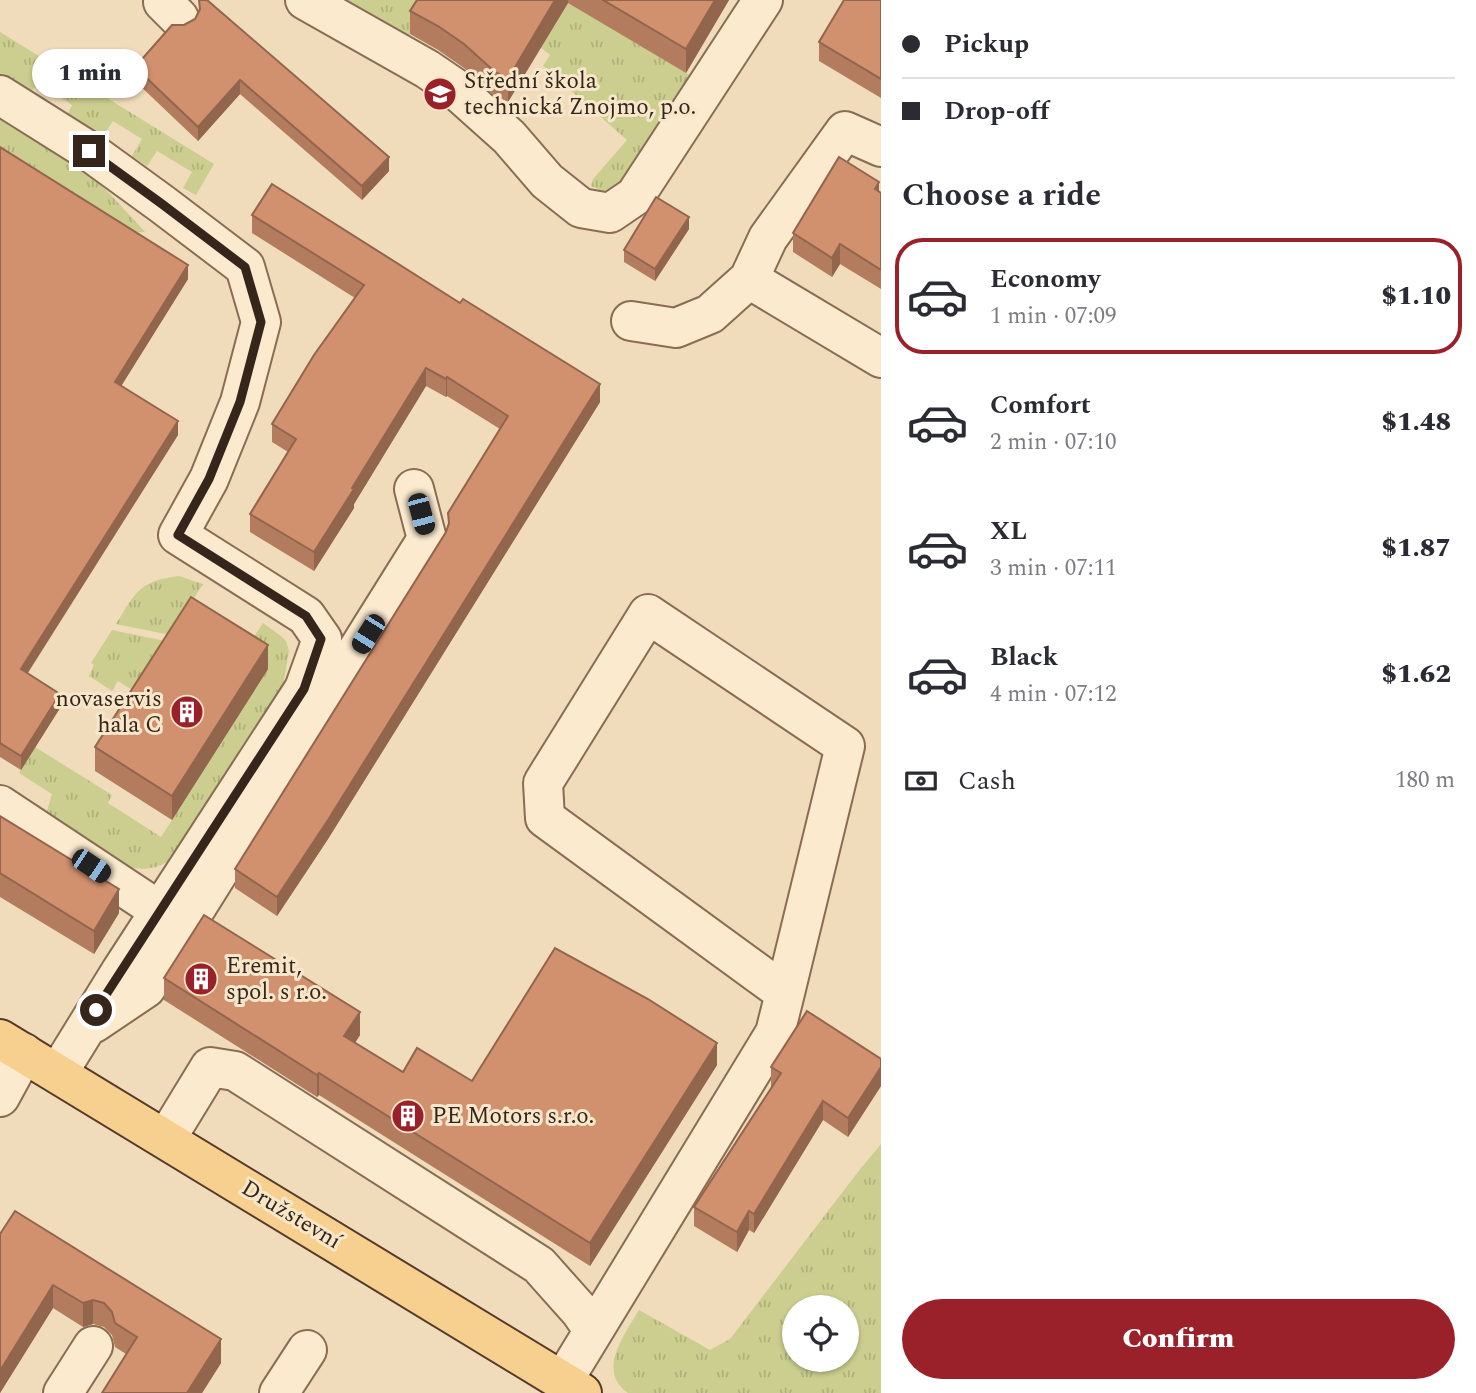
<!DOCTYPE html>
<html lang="en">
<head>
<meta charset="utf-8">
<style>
  :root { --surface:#fff; --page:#f7f7f7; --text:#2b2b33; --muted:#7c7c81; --line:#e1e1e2; --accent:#9a212a }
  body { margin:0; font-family:Spectral,serif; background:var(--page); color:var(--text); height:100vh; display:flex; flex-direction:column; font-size:26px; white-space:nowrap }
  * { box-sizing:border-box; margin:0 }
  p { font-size:23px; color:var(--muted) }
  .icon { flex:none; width:38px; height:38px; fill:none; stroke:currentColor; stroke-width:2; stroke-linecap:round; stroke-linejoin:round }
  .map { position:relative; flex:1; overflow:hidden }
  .details { display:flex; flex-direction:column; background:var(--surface); width:595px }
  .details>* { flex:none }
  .banner { display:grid; align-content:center; height:154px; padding:0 21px; background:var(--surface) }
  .controls { position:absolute; left:782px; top:1295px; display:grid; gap:14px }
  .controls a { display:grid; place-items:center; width:77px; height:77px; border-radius:50%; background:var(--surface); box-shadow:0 2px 5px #0004; font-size:35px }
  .end { position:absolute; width:32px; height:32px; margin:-16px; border:9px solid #36251a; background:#fff; box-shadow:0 0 0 4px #fff }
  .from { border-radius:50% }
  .bubble { position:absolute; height:49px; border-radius:24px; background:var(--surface); box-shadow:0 2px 5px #0004; font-size:23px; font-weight:800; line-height:49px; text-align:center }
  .car { position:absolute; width:21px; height:42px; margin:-21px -10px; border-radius:9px; box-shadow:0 0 5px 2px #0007; background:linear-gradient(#222 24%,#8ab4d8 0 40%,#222 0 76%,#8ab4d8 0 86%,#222 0) }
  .banner b { display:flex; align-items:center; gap:24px; height:66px; font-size:26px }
  .banner b+b { border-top:2px solid var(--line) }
  .banner i { width:18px; height:18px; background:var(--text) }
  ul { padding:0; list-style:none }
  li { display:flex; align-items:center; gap:21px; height:116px; margin:0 14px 10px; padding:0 7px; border:4px solid transparent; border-radius:28px }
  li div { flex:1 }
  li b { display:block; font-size:26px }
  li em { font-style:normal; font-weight:800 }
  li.on { border-color:var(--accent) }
  li>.icon { width:63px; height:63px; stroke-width:1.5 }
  h2 { padding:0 21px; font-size:32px; line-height:84px }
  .pay { display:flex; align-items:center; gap:18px; height:77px; padding:0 21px; font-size:26px }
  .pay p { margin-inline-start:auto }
  .button { display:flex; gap:14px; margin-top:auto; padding:14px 21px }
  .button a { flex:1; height:80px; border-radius:42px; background:var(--accent); color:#fff; font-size:28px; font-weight:800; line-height:80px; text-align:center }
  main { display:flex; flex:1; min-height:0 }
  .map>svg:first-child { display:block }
  .grass { fill:url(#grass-tufts); fill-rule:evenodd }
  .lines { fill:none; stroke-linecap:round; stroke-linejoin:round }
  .minor-casing { stroke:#886c54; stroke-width:42 }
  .major-casing { stroke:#553a29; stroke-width:42 }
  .minor { stroke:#fbeace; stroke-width:38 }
  .major { stroke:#f7cf8e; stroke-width:38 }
  .wall { fill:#b47c5f }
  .shaded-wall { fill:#92654d }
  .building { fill:#d1906e; stroke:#92654d; stroke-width:2 }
  .route { stroke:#36251a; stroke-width:9 }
  .labels { text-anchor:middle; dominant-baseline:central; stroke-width:6; stroke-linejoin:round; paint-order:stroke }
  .poi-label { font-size:23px; fill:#36251a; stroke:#f7e7ca; text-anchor:start }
  .street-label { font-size:23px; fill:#36251a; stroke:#f7e7ca }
</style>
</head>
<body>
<main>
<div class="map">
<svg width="881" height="1393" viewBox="0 0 881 1393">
  <defs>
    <pattern id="grass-tufts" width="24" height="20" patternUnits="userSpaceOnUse" patternTransform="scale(1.75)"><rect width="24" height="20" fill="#cbce8e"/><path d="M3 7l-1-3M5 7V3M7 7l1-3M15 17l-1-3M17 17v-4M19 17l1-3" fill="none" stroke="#afb17a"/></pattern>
  </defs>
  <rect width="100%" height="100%" fill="#f0dcbb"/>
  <path class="grass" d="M327,0H431L405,42Z
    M563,0L693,77L639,171L612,190L602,191L591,186L593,179L627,140L543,66L550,55L540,47Z
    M0,32L214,164L196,195L183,188L192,172L157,151L147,166L132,156L142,139L113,121L102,137L67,116L72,105L39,84L30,92L0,74Z
    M0,116L80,166L110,194L145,232L115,233L0,161Z
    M179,576L203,584L170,635L116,624C136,592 139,581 179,576Z
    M263,623L281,636L286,641L289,651L283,686L175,856L167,862L156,867L144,869L124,867L44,821L52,794L19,773L35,747L112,795L108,803L161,837L172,820L243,653Z
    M112,630L170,642L137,693L118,681L112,691L89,676L94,665L91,663Z
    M881,1144V1393H628C596,1371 625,1334 639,1310L710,1350L730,1339L861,1168ZM794,1307H847V1360H794Z"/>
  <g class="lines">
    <defs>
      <path id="minor" d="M305,0L427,69L452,86L509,137L547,181L581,208L610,213L635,196L763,0
        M163,2L179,18
        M0,95L89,151L162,204L245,267L261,322L240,402L209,479L178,535L306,616L322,639L304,689L121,971L58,1073
        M749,279L768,238L845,131L881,147
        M631,321L676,328L710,314L749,279L881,358
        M0,805L160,911
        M94,1023L146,988L427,539L414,489
        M0,1097L24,1053
        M166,1139L210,1067L235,1071L539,1265L580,1311L593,1330
        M563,1381L775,1033L785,993L845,746L648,614L543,783L545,818L785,993
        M63,1393L93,1346
        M279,1393L307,1350"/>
      <path id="major" d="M0,1039L582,1393"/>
    </defs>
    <use href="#minor" class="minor-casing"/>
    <use href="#major" class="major-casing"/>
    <use href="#minor" class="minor"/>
    <use href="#major" class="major"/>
  </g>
  <path class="wall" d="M199,0L389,171L362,200L240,94L198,141L135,81V67L184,25L195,19L199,12Z
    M417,0H729L686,73L568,3L508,102L494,95L464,68L438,50L410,34V11Z
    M881,0V98L819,61V42Z
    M0,147L188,279L121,386L178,435L28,673L60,708L21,770L0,757Z
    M879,192L881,193V289L840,264L832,277L793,252V233Z
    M252,215L600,402L328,839L277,916L235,888V869L446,532L448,526V513L500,429L447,396L446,397L426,386L354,504V508L314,571L250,532V514L288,452L272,442V424L355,298L252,233Z
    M689,229L655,281L624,262V250Z
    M268,669L172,820L95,771V747Z
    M0,816L119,913L94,954L0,897Z
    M164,978L360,1035L355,1043L403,1072L472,1081L717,1065L590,1266L319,1095L317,1097L164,1000Z
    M881,1059V1086L848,1137L823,1120L754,1233L749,1230L737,1252L694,1226V1207L772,1087L771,1086V1067Z
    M0,1234L221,1363L202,1393H102L126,1354L115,1347L112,1335L104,1327L93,1324L83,1327L53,1308L0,1393Z"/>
  <path class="shaded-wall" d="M555,0H568V3L508,102V79Z
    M715,0H729L686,73V49Z
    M240,80V94L198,141V127Z
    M389,157V171L362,200V186Z
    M879,182V201L875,189Z
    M689,217V229L655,281V269Z
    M840,244V264L832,277V258Z
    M188,265V279L115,396V382Z
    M426,368V386L354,504V508L314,571V552Z
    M447,377V396L446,397V379Z
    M600,384V402L328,839L277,916V897Z
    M178,421V435L21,683V669Z
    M268,645V669L172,820V796Z
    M60,694V708L21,770V756Z
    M119,889V913L94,954V931Z
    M360,1012V1035L344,1059V1036Z
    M717,1043V1065L590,1266V1243Z
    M881,1067V1086L848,1137V1118Z
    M319,1073V1095L317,1097V1075Z
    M823,1101V1120L754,1233V1214Z
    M749,1211V1230L737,1252V1232Z
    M53,1285V1308L0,1393V1371Z
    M93,1300V1324L83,1327V1303Z
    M221,1339V1363L202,1393H187Z"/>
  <path class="building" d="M199,0H207L389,157L362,186L240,80L198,127L135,67L172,25H184L195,19L200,9Z
    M417,0H555L508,79L494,71L464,44L438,26L410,11Z
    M603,0H715L686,49Z
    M844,0H881V79L819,42Z
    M0,147L188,265L115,382L178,421L21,669L60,694L21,756L0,743Z
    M839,157L879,182L875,189L881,193V270L840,244L832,258L793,233Z
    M272,184L460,303L463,299L600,384L328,820L277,897L235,869L446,532L449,523L448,513L508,416L447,377L446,379L426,368L352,488L354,489L314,552L250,514L296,439L272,424L314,355L364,285L252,215Z
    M656,197L689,217L655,269L624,250Z
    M191,597L268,645L172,796L95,747Z
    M0,816L119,889L94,931L0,873Z
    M204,915L360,1012L344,1036L403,1072L417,1048L472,1081L555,948L648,999L717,1043L590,1243L319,1073L317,1075L164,978Z
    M807,1011L881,1059V1067L848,1118L823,1101L754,1214L749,1211L737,1232L694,1207L781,1073L771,1067Z
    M15,1211L221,1339L187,1393H102L137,1337L115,1323L112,1312L104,1303L93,1300L83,1303L53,1285L0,1371V1234Z"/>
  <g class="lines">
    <path class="route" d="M89,151L162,204L245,267L261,322L240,402L209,479L178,535L306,616L321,639L304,689L96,1010"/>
  </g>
  <defs>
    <symbol id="school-disc" viewBox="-11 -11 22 22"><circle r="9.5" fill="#9a212a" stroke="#f7e7ca"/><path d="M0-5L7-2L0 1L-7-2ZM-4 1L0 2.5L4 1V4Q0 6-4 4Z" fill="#fff"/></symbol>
    <symbol id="building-disc" viewBox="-11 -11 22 22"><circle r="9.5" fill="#9a212a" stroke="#f7e7ca"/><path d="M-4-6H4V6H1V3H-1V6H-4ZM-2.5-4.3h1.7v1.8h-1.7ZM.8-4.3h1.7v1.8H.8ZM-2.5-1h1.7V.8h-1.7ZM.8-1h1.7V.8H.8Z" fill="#fff"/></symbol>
  </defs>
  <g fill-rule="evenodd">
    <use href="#school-disc" x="421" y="75" width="38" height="38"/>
    <use href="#building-disc" x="168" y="693" width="38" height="38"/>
    <use href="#building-disc" x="182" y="960" width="38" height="38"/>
    <use href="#building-disc" x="389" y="1097" width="38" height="38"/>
  </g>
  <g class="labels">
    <g class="poi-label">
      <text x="464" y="81">Střední škola<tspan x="464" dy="26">technická Znojmo, p.o.</tspan></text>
      <text x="162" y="699" text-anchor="end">novaservis<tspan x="162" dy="26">hala C</tspan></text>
      <text x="226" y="966">Eremit,<tspan x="226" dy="26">spol. s r.o.</tspan></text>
      <text x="432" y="1116">PE Motors s.r.o.</text>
    </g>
    <g class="street-label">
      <text transform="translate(291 1215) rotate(31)">Družstevní</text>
    </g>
  </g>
</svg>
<div class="controls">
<a><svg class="icon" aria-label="locate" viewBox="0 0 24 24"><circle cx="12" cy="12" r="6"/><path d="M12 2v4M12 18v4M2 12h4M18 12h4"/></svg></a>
</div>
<i class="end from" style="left:96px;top:1010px"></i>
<i class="end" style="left:89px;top:151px"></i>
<div class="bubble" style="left:32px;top:49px;width:116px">1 min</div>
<i class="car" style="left:421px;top:514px;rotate:165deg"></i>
<i class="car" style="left:368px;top:634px;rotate:212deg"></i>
<i class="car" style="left:91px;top:866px;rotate:124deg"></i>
</div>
<section class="details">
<div class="banner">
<b><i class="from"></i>Pickup</b>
<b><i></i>Drop-off</b>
</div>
<h2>Choose a ride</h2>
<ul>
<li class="on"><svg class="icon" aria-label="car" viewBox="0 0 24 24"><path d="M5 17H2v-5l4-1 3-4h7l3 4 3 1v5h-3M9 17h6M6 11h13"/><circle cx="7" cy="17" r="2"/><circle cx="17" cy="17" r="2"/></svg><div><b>Economy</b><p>1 min · 07:09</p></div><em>$1.10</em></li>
<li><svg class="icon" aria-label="car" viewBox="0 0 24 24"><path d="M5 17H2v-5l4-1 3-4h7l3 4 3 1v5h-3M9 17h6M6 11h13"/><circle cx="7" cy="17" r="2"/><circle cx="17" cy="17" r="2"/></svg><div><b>Comfort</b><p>2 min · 07:10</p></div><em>$1.48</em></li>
<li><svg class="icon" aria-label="car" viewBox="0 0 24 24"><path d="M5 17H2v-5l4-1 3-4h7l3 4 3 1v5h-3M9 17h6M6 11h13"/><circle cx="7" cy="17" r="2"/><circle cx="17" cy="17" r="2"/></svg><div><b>XL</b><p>3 min · 07:11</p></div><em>$1.87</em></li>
<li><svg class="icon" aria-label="car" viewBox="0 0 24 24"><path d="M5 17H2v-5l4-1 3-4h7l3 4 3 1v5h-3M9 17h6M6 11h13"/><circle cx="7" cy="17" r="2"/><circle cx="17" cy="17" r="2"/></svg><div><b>Black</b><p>4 min · 07:12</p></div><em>$1.62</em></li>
</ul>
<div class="pay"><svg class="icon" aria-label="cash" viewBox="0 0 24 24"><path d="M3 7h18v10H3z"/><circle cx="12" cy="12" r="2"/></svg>Cash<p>180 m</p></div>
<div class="button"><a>Confirm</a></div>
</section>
</main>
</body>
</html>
